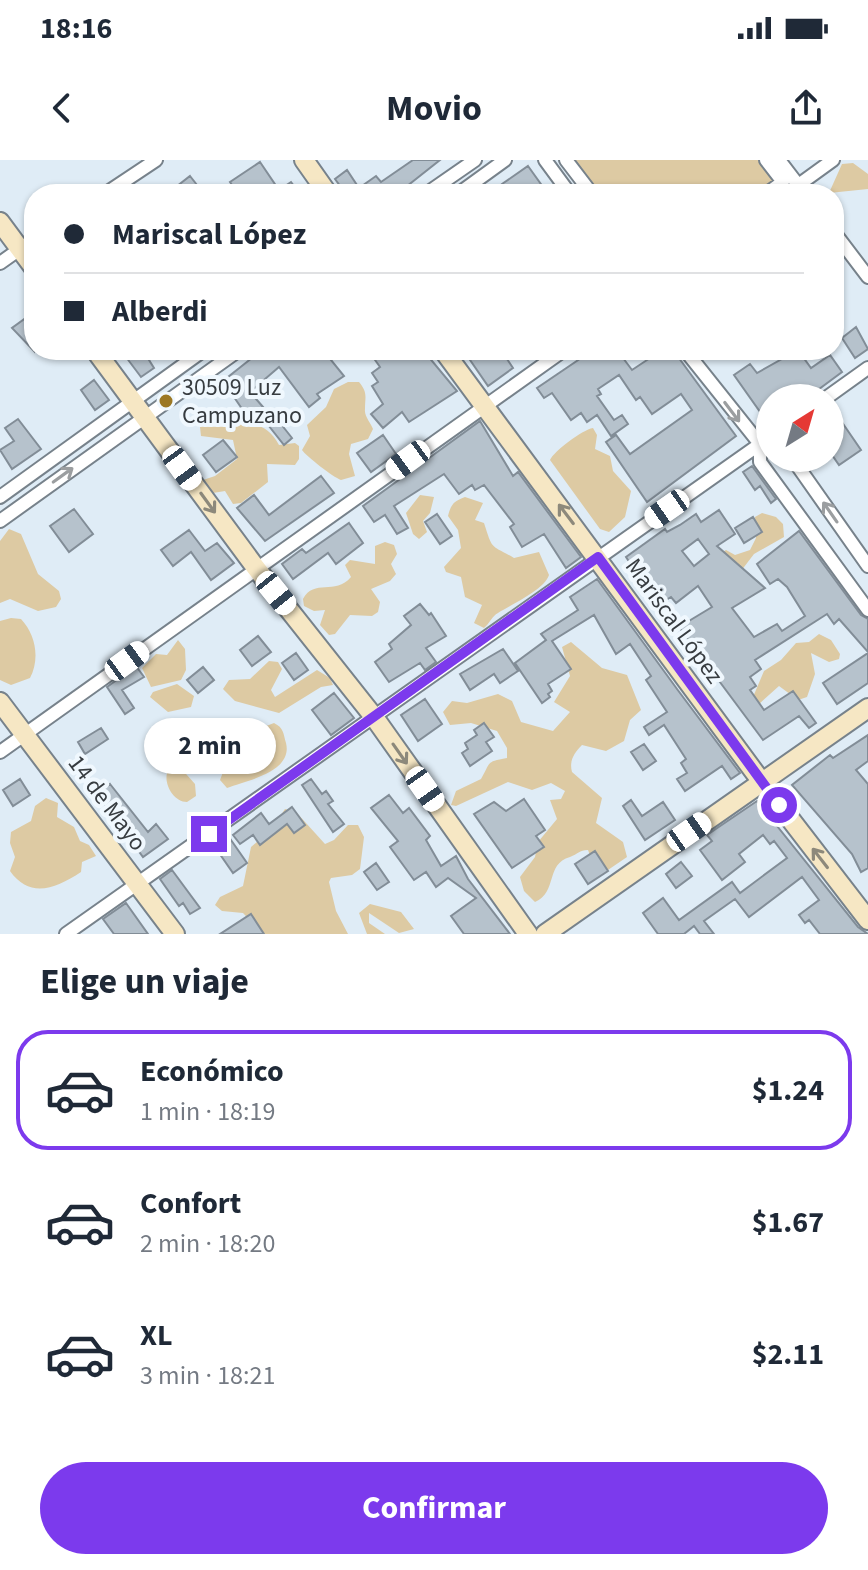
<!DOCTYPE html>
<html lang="es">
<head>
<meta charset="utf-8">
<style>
  :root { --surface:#fff; --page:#f6f6f7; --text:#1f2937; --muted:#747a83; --line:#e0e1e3; --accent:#7c3aed }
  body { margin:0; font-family:"Source Sans 3",sans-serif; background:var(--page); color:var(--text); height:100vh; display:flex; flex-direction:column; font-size:30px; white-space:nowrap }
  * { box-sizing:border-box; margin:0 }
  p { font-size:26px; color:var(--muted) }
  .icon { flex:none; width:44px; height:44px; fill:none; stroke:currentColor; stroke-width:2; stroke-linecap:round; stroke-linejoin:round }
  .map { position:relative; height:774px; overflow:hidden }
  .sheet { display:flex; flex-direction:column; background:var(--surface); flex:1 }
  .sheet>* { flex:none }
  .top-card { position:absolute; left:24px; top:24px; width:820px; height:176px; border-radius:32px; box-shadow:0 2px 6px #0004; display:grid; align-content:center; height:176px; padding:0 40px; background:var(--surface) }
  .needle { width:52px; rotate:37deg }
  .buttons { position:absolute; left:756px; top:224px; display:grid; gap:16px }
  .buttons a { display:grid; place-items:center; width:88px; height:88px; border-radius:50%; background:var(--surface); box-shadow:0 2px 6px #0004; font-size:40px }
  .end { position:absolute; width:36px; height:36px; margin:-18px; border:10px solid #7c3aed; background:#fff; box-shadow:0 0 0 4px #fff }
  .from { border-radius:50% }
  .bubble { position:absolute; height:56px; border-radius:28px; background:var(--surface); box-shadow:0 2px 6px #0004; font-size:26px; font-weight:700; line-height:56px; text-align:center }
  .car { position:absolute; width:24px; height:48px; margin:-24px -12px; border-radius:10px; box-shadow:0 0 6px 2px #0007; background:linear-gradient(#fff 24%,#345 0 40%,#fff 0 76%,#345 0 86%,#fff 0) }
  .top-card b { display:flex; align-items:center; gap:28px; height:76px; font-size:30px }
  .top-card b+b { border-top:2px solid var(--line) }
  .top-card i { width:20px; height:20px; background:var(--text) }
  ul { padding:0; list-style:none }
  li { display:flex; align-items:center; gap:24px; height:120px; margin:0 16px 12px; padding:0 24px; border:4px solid transparent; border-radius:32px }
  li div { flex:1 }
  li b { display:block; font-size:30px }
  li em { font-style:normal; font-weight:700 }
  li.selected { border-color:var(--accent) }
  li>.icon { width:72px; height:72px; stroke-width:1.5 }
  h2 { padding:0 40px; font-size:36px; line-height:96px }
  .button { display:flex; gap:16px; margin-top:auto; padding:16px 40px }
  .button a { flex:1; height:92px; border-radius:48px; background:var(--accent); color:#fff; font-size:32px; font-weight:700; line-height:92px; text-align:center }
  .status { display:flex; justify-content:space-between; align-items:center; height:56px; padding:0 40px; background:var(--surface); direction:ltr }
  .status svg { height:22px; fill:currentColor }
  header { display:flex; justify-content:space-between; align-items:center; height:104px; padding:0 40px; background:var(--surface); font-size:36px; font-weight:700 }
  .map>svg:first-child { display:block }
  .green { fill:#ddcaa3 }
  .building { fill:#b6c2cc; stroke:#828d97; stroke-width:2; fill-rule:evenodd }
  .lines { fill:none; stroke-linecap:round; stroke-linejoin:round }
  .street-casing { stroke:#77828b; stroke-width:16 }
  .secondary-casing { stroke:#77828b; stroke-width:22 }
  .street { stroke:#fff; stroke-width:12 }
  .secondary { stroke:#f6e7c4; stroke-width:18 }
  .oneway { stroke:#9b9ea0 }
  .oneway2 { stroke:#8d897b }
  .route { stroke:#7c3aed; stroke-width:10 }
  .poi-dot { fill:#9c7824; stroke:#f0f8fe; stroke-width:3 }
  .labels { text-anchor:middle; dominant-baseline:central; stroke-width:8; stroke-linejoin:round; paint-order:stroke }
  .poi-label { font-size:24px; fill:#373c40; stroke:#f0f8fe; text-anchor:start }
  .street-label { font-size:24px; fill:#373c40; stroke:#f0f8fe }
</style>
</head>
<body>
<div class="status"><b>18:16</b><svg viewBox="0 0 49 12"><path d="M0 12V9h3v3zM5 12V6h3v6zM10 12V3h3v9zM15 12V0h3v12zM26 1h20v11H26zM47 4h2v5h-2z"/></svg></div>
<header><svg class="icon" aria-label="back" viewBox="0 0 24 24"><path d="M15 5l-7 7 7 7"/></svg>Movio<svg class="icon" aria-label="share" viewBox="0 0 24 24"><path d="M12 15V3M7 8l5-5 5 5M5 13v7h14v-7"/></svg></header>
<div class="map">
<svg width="868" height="774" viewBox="0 0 868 774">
  <rect width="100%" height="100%" fill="#dfecf6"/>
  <path class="green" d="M558,0H760L781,27L771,34H582Z
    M853,3L868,14V29L829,33L842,4Z
    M348,222H359C368,233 365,236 365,249C364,256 371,263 373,269L368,279L351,284L349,294L355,316L341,320C333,317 306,296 302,290L310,276L307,265L326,247L334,229Z
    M218,257C243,265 265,258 279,285L295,283L299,286V299L295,305L267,304L268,322L241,343L233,344L225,331L207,334L203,320L215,316L237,299L233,280L201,276L200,267Z
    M593,268L597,275L595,289L610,296L613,311L631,331L625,357L609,372L600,369L550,300C554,291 582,270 593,268Z
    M420,335L434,337L430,353L423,361L427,372L419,379L413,374L406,353Z
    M465,337L483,343L475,360L484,363C493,391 490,384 514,398L539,392L549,415C544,430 512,444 498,453C492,456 490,463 484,468L474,463L482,445L465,437L461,417L446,412L444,407L461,388L458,370L448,356C451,344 454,341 465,337Z
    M762,353L776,357L783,364L784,377L754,394L741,411L719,394L726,390L735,395L750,390L756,378L755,357Z
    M9,369L21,374L38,414L59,431L61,439L56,447L38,451L10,439L0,443V381Z
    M385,382L394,385L397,394L391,404L396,414L390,421L371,429L380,442L378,452L372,456L350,455L335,474L329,475L320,465L325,450L314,451L304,446L303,439C314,418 335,436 351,417L345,405L350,400L375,404V386Z
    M11,458L21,459C36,475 40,499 30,518L11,525L0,520V461Z
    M819,474L831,480L840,494L839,499L829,502L811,493L815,514L807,537L798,540L779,526L759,544L753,537L764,511L781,500L796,483L809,482Z
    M178,480L185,489L186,510L181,520L151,527L142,508L156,494L167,495Z
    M571,482L602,508L627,515L641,550L630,560L624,581L606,591L582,585C574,593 569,601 572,612L602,638L596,663L623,682L627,697L605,712L593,703L588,690C579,690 578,694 570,697C545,704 558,732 535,742L524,731L520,717L535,697L538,682L557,659L550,640L561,639L565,631L551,623L532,630L508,622L456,646L451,645L456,631L481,619C491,602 485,602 507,598V588L497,571L471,563L450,565L443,552L452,541L467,543L498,534L512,541L521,562L553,571L570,552L554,542L570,516L562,487Z
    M269,501L278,502L282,509L271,530L275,537L317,510L330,518L333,525L321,527L279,553L235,541L223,529L229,520L250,519Z
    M177,524L194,536L191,547L168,552L150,537L153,532Z
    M274,563C284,568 283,573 286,583C293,612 248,620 227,628L220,620L225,607L233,604L249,587L248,573Z
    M178,605L195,624L196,636L187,642C174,642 164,625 167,613Z
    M46,638L58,643L57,657L74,667L80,681L89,685L96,696L82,702L81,712C55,729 30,739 10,711L15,697L10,683L11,672L31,661L35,646Z
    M285,649L296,652L325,684L334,680L348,665H358L364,677L360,709L352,715L331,718L329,722L336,751L348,774H263L243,753L222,751L215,745L220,737L243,726L251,687L271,670Z
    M370,744L401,752L414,769L399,773L369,753V763L385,774H367L359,753Z"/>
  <path class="building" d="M413,0H440L397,34H346L335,19L347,10L359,28L376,16L381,22Z
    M260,2L279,30L291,22L300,34H238L230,22Z
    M528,6L543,27L533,34H522L518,28L508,34L502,24Z
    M190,16L204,34H167Z
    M34,152V191L12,168Z
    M856,167L868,189L855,198L842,178Z
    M135,190H164L149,200L154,208L141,217L126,197Z
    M262,190H323L344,216L317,234L320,238L309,247L279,207L250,232L263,247L249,259L223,221Z
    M368,190H423L457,231L409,262L402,252L383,268L371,254L383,244L372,226L378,222L372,213L380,207Z
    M479,190H501L513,208L488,226L468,197Z
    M593,190H617L632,210L653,196L649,190H673L736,276L647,342L606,282L616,275L630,294L692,250L681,234L652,254L640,237L636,240L619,215L598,229L601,234L597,236L614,260L622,255L628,264L611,276L597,255L587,262L581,253L571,260L552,233L544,238L537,228Z
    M798,190L811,208L830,195L842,212L807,238H770V266L734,215L750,204L757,213Z
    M94,220L109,240L95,250L81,230Z
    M269,249L292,278L284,285L261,256Z
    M837,255L861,290L839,305L830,292V260Z
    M18,259L41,289L12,309L0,290L14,281L5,268Z
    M480,261L513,316L518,312L581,397L566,408L544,374L522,387L510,367L514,364L484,325L475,330L472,325L459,334L444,314L394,346L408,368L397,374L385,355L374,362L363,346Z
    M383,275L396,294L371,312L357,293Z
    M223,280L237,297L216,312L203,295Z
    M752,306L776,339L771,343L760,326L755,330L743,312Z
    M321,316L334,333L265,381L237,348L254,335L269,355Z
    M74,349L93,374L69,392L50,366Z
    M719,350L735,374L717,386L765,428L732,448L754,477L777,464L782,471L805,456L787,427L778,419L770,424L757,404L799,371L861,455L868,459V492L839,459L834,464L827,454L755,500L761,509L750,517L756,526L750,530L764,550L793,531L816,563L809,568L799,556L763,580L679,467L712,447L698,426L676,443L671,437L658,445L626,397L665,369L667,372L680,365L696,354L701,362ZM698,379L709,394L694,406L682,391Z
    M437,354L452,376L440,384L425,362Z
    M753,357L762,372L744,383L735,368Z
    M349,363L363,383L336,404L328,393L293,419L282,404L302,389L306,393Z
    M189,370L205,391L217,383L234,403L211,420L191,392L173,406L161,390Z
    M597,419L677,529L740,613L731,619L722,606L685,631L677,619L687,613L681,603L686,599L664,565L649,575L644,567L667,552L646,520L651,516L630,484L616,494L594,455L552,481L571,509L548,524L552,531L548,534L550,537L542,543L515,503L546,480L541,474L578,450L570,437Z
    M420,444L429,455L431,453L446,476L426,488L436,502L425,510L420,503L389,522L375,502L392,489L389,484L411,465L404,456Z
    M258,476L271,492L252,506L240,490Z
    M503,489L518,511L500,523L494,514L470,530L460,514Z
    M296,493L308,510L294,520L282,503Z
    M868,493V523L837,544L823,523Z
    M136,506L144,517L122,530L134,548L125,554L107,527Z
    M203,507L214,520L198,533L187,520Z
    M334,533L354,558L331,575L312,550Z
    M425,539L442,564L418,581L401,555Z
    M484,563L494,577L486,582L492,591L470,606L462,593L468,589L465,583L477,575L474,570Z
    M101,568L108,579L85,594L78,582Z
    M200,571L221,594L215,598L219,603L208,612L179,572Z
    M868,575V601L856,610L868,624V708L861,712L852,694L792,625L830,595L833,598Z
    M644,584L656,601L643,610L631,592Z
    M20,619L30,635L13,646L3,630Z
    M311,619L322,634L326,631L333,641L328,644L344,664L333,672L302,625Z
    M110,624L148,672L156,664L168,679L143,697L97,634Z
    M389,635L403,653L409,648L430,676L426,680L441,706L456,696L468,719L510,774H464L451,756L476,738L448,718L436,727L426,712L414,720L390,687L398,681L371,648Z
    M524,639L545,670L536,676L544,687L512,708L474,654L494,642L506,651Z
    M631,640L642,656L663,642L675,660L645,680L623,646Z
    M757,641L858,767L868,774H820L809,760L805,763L799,755L819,740L802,717L749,757L735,739L704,761L714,774H700L694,766L684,774H658L643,753L663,738L679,760L732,722L740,733L787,698L774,681L770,684L763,675L739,694L745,702L722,720L700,690L712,681L707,675Z
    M292,647L305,665L294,673L287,664L260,685L253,675L240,684L233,675L261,653L269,664Z
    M231,680L247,703L233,713L217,690Z
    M595,691L608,711L588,724L575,704Z
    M681,702L692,716L676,728L666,714Z
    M376,703L389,722L377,730L364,712Z
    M172,710L200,748L190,754L183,743L179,746L160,719Z
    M126,743L148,774H114L103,759Z
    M251,754L264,774H220Z"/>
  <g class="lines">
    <defs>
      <path id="street" d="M545,0L570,34
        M566,0L592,34
        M766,0L783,22L766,34
        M779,0L805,34
        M105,34L156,0
        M426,34L475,0
        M458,34L505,0
        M786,34L833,0
        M834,72L868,117
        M0,103L34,79
        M685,190L760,284V302L868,450
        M826,238L868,208
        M792,298L868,406
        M0,337L204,190
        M0,361L239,190
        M0,592L564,190
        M66,774L770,277"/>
      <path id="secondary" d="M304,0L328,34
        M0,62L34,108
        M95,190L256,408L374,557L528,774
        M443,190L761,621L868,760
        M0,542L175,774
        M545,774L868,548"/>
    </defs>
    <use href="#street" class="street-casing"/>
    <use href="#secondary" class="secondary-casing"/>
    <use href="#street" class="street"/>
    <use href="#secondary" class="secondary"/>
  </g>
  <defs><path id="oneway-shaft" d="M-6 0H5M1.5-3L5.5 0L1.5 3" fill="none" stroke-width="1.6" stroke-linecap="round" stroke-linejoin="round" transform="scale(2)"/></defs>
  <g class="oneway">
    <use href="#oneway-shaft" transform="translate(732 252) rotate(53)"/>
    <use href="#oneway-shaft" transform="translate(63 315) rotate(-36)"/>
    <use href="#oneway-shaft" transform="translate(830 352) rotate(-125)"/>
  </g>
  <g class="oneway2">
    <use href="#oneway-shaft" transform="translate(208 343) rotate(54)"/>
    <use href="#oneway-shaft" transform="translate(566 354) rotate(-127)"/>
    <use href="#oneway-shaft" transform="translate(400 594) rotate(55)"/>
    <use href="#oneway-shaft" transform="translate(820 698) rotate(-128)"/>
  </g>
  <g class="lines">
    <path class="route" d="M209,674L598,397L779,645"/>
  </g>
  <circle class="poi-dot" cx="166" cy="241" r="8"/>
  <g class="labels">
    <g class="poi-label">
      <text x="182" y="227">30509 Luz<tspan x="182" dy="28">Campuzano</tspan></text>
    </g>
    <g class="street-label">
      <text transform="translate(674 461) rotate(54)">Mariscal López</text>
      <text transform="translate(107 643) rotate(53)">14 de Mayo</text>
    </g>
  </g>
</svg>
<div class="buttons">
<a><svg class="needle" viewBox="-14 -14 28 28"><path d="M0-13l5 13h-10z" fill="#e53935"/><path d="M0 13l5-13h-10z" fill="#747a83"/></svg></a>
</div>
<i class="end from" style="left:779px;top:645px"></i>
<i class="end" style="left:209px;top:674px"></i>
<div class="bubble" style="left:144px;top:558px;width:132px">2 min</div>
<i class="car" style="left:408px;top:300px;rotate:234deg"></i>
<i class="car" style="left:182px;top:308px;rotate:144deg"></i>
<i class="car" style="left:667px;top:349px;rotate:235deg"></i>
<i class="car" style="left:276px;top:433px;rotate:141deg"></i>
<i class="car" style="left:127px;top:501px;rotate:54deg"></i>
<i class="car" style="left:425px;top:629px;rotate:145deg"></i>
<i class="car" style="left:689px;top:672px;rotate:55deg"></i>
<div class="top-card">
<b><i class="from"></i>Mariscal López</b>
<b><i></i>Alberdi</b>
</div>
</div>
<section class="sheet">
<h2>Elige un viaje</h2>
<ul>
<li class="selected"><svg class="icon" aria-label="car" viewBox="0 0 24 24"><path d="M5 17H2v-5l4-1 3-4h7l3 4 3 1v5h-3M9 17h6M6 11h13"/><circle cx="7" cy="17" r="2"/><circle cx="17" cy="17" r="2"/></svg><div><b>Económico</b><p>1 min · 18:19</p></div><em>$1.24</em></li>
<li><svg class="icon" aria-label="car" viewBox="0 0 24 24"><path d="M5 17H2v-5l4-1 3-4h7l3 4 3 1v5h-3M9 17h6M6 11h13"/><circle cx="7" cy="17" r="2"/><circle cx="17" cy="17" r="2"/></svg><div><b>Confort</b><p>2 min · 18:20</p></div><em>$1.67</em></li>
<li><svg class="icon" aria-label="car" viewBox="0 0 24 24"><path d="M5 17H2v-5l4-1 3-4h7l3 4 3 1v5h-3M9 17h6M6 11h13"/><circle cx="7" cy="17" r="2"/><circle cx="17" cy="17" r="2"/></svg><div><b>XL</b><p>3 min · 18:21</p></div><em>$2.11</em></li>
</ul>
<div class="button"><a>Confirmar</a></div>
</section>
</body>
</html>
